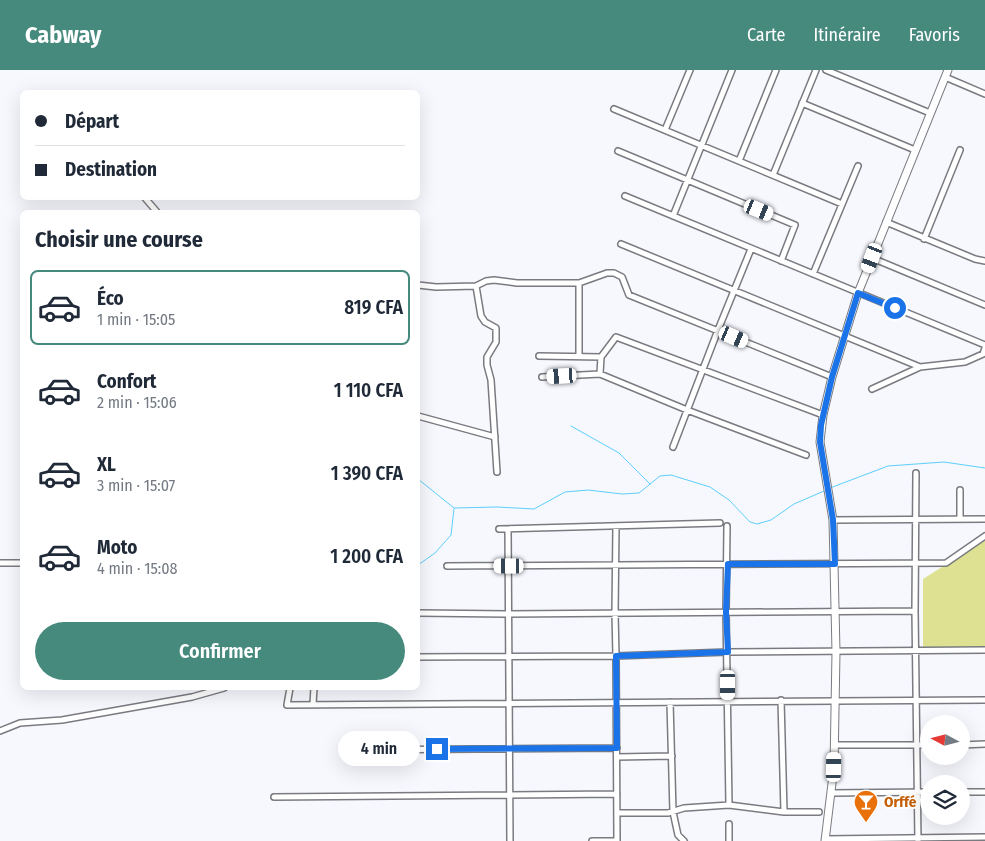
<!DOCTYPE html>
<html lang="fr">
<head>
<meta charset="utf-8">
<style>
  :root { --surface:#fff; --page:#f6f6f7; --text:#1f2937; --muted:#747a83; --line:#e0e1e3; --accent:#468a7e }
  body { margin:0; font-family:"Fira Sans Condensed",sans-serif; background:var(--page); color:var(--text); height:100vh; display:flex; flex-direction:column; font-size:19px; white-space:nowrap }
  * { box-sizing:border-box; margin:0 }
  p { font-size:16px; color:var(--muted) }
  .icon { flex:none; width:28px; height:28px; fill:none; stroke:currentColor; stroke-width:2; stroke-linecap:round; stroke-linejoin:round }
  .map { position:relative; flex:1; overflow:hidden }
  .sheet { position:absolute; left:20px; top:140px; width:400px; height:480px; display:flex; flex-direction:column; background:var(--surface); border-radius:8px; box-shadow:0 5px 20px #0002 }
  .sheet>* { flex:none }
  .guide { position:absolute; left:20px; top:20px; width:400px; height:110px; border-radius:8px; box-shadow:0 5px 20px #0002; display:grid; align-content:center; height:110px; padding:0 15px; background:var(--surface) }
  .needle { width:32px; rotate:277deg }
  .tools { position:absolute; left:920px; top:645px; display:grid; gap:10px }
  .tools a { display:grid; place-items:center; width:50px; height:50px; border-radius:50%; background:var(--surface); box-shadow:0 5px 20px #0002; font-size:25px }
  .end { position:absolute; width:22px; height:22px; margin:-11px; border:6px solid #1a73e8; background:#fff; box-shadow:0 0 0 2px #fff }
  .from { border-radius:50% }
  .bubble { position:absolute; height:35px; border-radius:18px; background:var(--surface); box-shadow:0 5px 20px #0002; font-size:16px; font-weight:600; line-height:35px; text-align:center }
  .car { position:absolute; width:15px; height:30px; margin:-15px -8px; border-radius:6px; box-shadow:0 0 4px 1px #0007; background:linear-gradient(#fff 24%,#345 0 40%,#fff 0 76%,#345 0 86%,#fff 0) }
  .guide b { display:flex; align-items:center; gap:18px; height:48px; font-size:19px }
  .guide b+b { border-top:1px solid var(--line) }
  .guide i { width:12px; height:12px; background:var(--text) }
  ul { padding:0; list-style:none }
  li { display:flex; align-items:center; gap:15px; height:75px; margin:0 10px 8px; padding:0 5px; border:2px solid transparent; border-radius:8px }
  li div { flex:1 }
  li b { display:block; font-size:19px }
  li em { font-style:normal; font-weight:600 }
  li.current { border-color:var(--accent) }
  li>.icon { width:45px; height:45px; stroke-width:1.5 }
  h2 { padding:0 15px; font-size:22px; line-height:60px }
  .button { display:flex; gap:10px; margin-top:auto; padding:10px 15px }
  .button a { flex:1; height:58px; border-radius:30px; background:var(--accent); color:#fff; font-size:20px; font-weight:600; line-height:58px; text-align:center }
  header { display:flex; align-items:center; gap:30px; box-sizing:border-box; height:70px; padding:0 25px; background:var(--accent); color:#fff }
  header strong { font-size:24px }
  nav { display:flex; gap:28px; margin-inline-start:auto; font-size:18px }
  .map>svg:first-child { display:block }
  .green { fill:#dee191 }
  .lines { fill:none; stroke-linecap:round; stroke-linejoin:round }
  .stream { stroke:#5ecefc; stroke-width:1 }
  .minor-casing { stroke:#7a7b81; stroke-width:8 }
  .major-casing { stroke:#7a7b81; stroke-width:9 }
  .minor { stroke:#fff; stroke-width:5 }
  .major { stroke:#fff; stroke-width:7 }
  .route { stroke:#1a73e8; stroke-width:6 }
  .labels { text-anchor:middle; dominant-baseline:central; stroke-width:4; stroke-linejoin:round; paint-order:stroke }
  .food-label { font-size:15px; font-weight:bold; fill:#c56008; stroke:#fff; text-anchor:start }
</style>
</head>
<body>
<header>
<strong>Cabway</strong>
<nav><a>Carte</a><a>Itinéraire</a><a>Favoris</a></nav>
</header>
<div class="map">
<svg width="985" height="771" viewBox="0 0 985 771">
  <rect width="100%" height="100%" fill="#f6f8fe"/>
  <path class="green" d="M985,470V578L923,579V509Z"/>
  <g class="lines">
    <path class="stream" d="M571,356L619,383L650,414
      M418,409L454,438L497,437L534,439L565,422L588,420L622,424L639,423L660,406L671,405L710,417L729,430L750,452L757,454L771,450L794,434L824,421
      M830,418L888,396L944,392L985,398
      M418,495L435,483L451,465L454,439"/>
    <defs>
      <path id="minor" d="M826,0L930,43
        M945,7L985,24
        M802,33L915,80
        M614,39L842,134
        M665,60L690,0
        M618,81L795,155L781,191
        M739,91L776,0
        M773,105L816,0
        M625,126L985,275
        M145,128L157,142
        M673,146L732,0
        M886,152L975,189L985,191
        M924,169L960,80
        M621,174L920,297
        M872,188L985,235
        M813,204L858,96
        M579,213V286
        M418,215L436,217L476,216L486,211L494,210L517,213H579L607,203H614L622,207L629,225L832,307
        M476,216L481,246L485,252L496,258V272L487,287V295L491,310L497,402
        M539,286L601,287
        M600,304L601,287L616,267L823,345
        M542,307L600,304L687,340L806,385
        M872,319L920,297L965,292L983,284L985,278
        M418,346L495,367
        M673,377L718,260L751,179
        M916,403L915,541L918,771
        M960,420V449
        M833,450L985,449
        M616,456L615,543L616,586L617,771
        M727,456L726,543L729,735
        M499,459L720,453
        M508,459L510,771
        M0,493H22
        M447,496L946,493L985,466
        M418,543L507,544L915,541
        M418,587L616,586L728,582L985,580
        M290,618L287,635L985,630
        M781,630L784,742
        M670,632L673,742L678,765L684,771
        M313,634L314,618
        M0,661L20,653L62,650L192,627L224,618
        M835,675H929
        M961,675L985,674
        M346,680L617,678
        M617,687L672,686
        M961,722H985
        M832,723L929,722
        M274,727L617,724
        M617,743H668L684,738L729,735L784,742H819
        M826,769L985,767
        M592,771H617
        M729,771V754"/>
      <path id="major" d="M825,771L834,697L836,582L833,450L820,372L823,345L832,307L858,223L948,0"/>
    </defs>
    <use href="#minor" class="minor-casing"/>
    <use href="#major" class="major-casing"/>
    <use href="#minor" class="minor"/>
    <use href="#major" class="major"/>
  </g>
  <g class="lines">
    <path class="route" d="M437,679L617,678L616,586L728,582L726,542L728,494H835L833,450L820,372L821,355L832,307L858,223L895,238"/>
  </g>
  <defs>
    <symbol id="bar-pin" viewBox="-11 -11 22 30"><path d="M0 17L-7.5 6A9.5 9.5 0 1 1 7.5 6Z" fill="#e8710a" stroke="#fff"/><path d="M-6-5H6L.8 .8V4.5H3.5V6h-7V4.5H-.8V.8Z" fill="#fff"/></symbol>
  </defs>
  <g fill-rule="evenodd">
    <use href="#bar-pin" x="852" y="718" width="28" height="38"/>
  </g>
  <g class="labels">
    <g class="food-label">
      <text x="884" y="732">Orffé</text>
    </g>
  </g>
</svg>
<div class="tools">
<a><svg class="needle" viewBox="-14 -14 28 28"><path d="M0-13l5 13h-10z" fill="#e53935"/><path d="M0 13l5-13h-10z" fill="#747a83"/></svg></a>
<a><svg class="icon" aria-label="layers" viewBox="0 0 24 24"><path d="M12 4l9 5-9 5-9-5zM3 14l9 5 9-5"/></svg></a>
</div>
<i class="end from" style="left:895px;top:238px"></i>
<i class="end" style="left:437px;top:679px"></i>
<div class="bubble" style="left:338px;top:661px;width:82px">4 min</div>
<i class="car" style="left:759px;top:140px;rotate:112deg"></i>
<i class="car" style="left:872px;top:188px;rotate:201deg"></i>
<i class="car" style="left:734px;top:267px;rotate:113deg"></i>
<i class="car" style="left:562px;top:306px;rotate:267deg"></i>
<i class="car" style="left:509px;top:496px;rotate:270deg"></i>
<i class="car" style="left:728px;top:615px;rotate:180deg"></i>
<i class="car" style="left:834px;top:697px;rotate:1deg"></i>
<div class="guide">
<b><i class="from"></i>Départ</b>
<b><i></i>Destination</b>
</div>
<section class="sheet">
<h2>Choisir une course</h2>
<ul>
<li class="current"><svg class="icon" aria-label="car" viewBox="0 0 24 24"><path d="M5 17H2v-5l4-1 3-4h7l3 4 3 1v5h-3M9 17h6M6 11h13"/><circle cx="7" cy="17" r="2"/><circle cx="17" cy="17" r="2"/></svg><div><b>Éco</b><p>1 min · 15:05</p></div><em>819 CFA</em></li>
<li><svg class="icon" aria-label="car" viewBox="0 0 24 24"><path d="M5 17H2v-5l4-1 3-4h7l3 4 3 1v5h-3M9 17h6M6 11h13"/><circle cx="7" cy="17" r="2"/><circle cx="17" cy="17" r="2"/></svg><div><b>Confort</b><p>2 min · 15:06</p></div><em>1 110 CFA</em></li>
<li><svg class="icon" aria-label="car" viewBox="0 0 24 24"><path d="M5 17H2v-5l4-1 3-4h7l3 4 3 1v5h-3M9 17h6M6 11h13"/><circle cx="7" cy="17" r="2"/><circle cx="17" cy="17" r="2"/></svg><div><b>XL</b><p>3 min · 15:07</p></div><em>1 390 CFA</em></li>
<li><svg class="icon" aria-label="car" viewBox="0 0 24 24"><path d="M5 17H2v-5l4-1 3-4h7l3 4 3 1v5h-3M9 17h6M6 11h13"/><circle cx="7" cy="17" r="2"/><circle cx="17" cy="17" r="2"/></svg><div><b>Moto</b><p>4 min · 15:08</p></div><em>1 200 CFA</em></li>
</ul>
<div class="button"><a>Confirmer</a></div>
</section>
</div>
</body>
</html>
